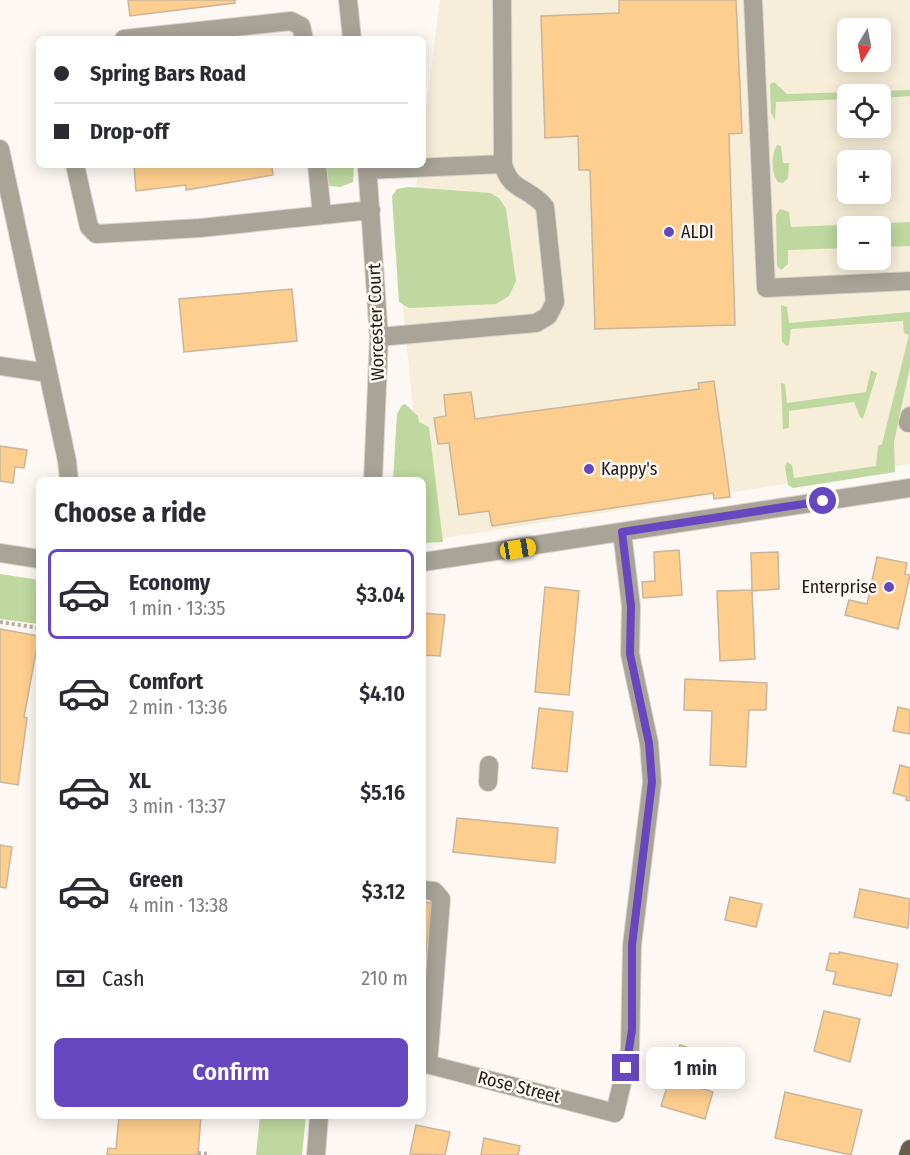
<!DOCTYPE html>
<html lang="en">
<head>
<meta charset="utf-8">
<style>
  :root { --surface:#fff; --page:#f7f7f7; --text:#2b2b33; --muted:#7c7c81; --line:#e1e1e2; --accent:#6647bf }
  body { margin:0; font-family:"Fira Sans Condensed",sans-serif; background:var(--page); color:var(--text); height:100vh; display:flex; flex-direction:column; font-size:22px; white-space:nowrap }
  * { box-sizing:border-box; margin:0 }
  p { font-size:20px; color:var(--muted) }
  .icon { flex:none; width:33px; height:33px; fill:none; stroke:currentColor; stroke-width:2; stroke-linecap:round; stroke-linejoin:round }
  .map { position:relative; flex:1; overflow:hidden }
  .drawer { position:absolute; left:36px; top:477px; width:390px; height:642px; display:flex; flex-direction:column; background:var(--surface); border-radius:9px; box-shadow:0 3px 15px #0003 }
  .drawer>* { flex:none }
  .guide { position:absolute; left:36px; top:36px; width:390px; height:132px; border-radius:9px; box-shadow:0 3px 15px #0003; display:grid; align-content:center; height:132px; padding:0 18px; background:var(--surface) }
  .needle { width:39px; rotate:190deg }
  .controls { position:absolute; left:837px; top:18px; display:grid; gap:12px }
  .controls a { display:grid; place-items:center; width:54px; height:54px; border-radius:9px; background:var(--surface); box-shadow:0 3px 15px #0003; font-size:30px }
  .end { position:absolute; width:27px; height:27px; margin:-14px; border:8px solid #6647bf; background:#fff; box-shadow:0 0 0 3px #fff }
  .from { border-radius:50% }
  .bubble { position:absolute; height:42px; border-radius:9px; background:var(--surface); box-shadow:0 3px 15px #0003; font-size:20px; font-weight:600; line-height:42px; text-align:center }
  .car { position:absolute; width:18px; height:36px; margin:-18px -9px; border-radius:8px; box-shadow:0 0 4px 2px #0007; background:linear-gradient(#f5c518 24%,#345 0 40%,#f5c518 0 76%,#345 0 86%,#f5c518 0) }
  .guide b { display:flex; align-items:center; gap:21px; height:57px; font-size:22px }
  .guide b+b { border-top:2px solid var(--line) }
  .guide i { width:15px; height:15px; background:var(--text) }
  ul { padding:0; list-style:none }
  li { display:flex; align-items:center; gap:18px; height:90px; margin:0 12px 9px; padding:0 6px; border:3px solid transparent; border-radius:9px }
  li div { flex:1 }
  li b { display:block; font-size:22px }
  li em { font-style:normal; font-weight:600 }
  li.on { border-color:var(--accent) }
  li>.icon { width:54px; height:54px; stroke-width:1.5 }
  h2 { padding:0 18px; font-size:27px; line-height:72px }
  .pay { display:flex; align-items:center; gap:15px; height:66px; padding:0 18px; font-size:22px }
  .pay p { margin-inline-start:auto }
  .primary-button { display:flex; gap:12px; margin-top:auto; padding:12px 18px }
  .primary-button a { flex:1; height:69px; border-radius:9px; background:var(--accent); color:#fff; font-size:24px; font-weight:600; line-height:69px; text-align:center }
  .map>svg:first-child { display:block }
  .commercial { fill:#f7eed9; fill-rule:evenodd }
  .green { fill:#bed89f }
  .building { fill:#fdce8d; stroke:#c9b59b; stroke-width:1.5 }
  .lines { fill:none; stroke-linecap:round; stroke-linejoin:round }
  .minor-casing { stroke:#dad5cf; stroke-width:20 }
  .major-casing { stroke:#dad5cf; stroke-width:20 }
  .path { stroke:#b6b0aa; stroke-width:4; stroke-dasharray:3 3; stroke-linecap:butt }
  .minor { stroke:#a9a497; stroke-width:18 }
  .major { stroke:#675e47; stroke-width:18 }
  .route { stroke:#6647bf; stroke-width:8 }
  .poi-dot { fill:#6647bf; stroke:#fdf8f3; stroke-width:2 }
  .labels { text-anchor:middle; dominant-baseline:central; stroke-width:5; stroke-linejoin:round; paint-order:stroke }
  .poi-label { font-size:18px; fill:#231b12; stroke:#fdf8f3; text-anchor:start }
  .street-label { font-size:18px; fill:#231b12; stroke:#fdf8f3 }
</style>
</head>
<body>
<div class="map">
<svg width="910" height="1155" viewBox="0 0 910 1155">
  <rect width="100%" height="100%" fill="#fdf8f3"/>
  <path class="commercial" d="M440,0H910V464L426,541L423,480H420L402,297L419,165H423V133ZM848,28H880V62H848ZM848,94H880V128H848ZM848,160H880V194H848ZM848,226H880V260H848Z"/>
  <path class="green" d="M774,82L787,94L910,90V96L881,98L880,94H848L847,99L776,102L775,120L771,113L770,84Z
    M777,145L781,146L783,163H789L788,178L783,183L778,182C771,174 771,154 777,145Z
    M324,165H354L353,182L340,187L329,186Z
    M409,187L490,193L499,198L506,209L516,281L509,296L496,304L409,308L399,302L392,196L397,189Z
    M780,209L789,212L791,227L910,222V246L881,247L880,226H848L847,248L788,250V264L781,270L777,266L776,215Z
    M781,305L787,307L789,323L910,312V367L894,442L895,472L793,488L788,485L785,467L787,462L792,465L794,478L876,466L878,446L882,444L909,335L904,333L903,321L791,329L789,345L786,346L782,341Z
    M871,370L877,373L863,419L860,417L854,402L789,411V428L783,429L781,383L785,384L787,403L866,392Z
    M405,404L418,416L419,422L429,427L443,542L423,543V480H393L397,414L402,405Z
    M0,574L39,580V624L0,619Z
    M260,1116H306L302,1155H256Z"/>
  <path class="building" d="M128,0H235V3L130,16Z
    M619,0H736L742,133L729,134L735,325L595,329L590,170H579L578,136L545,138L541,16L619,13Z
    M134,165H272L273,175L186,190V185L136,191Z
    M292,289L297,341L184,352L179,299Z
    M714,381L730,497L714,499L713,493L492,526L489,511L459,515L449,443L438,444L434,418L446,416L444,395L471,392L475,419L699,389L698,383Z
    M0,446L27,450L24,468L15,467L13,483L0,481Z
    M679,550L682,595L643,598L642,582L655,581L654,552Z
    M778,552L779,589L752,591L755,659L720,661L717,591L752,590L751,553Z
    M877,557L907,563L905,574L910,575L898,629L845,615L849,600L867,604Z
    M545,587L579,591L569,695L535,692Z
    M423,613L445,615L440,656L423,655Z
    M0,629L39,636L24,717L27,718L18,785L0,782Z
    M685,679L767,683L766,710H749L746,767L710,765L712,711L684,710Z
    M898,707L910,710V734L893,731Z
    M539,708L573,712L567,772L532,768Z
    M900,765L910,768V801L906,800L907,797L893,793Z
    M457,818L558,828L555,863L453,852Z
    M0,845L12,847L6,888L0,887Z
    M860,889L910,899L908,928L854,917Z
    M730,897L762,904L756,927L725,920Z
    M423,902L431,903L423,986Z
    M839,952L898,964L891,996L833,984L836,972L826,970L830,953L839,954Z
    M824,1011L860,1019L850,1062L814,1051Z
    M680,1045L710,1055L700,1088L713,1092L705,1119L661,1106Z
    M785,1092L862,1110L851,1155L775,1138Z
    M119,1116H201L198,1155H107L108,1148L116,1149Z
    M416,1125L450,1132L445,1155L410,1154Z
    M484,1138L520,1146L518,1155H481Z"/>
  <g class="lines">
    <defs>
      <path id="minor" d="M348,0L352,39
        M753,0L766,288L910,281
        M124,39L291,21L301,26L304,39
        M0,149L67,461L69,480
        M75,165L89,227L96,234L200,228L371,210
        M317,165L322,215
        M367,165L379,337L373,480
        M367,170L503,164
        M379,337L536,323L548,316L555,302L545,207C530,187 510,192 503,164L502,0
        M0,366L48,373
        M908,423L910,416
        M0,553L39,559
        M423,562L910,488
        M488,782L489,765
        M423,890L434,891L441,899L428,1064
        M423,1063L615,1113L630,1049L632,945L652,782L649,743L630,654L631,606L622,532
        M316,1155L319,1116"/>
      <path id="major" d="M908,1155L910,1149"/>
    </defs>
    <use href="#minor" class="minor-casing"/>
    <use href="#major" class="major-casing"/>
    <path class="path" d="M0,622L39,628
      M198,1153L210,1154"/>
    <use href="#minor" class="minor"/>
    <use href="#major" class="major"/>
  </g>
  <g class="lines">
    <path class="route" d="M626,1068L632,1030V945L652,782L649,743L630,654L631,606L622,532L823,501"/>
  </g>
  <g class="poi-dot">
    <circle cx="669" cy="232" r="6"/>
    <circle cx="589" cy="469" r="6"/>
    <circle cx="889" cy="587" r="6"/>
  </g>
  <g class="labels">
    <g class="poi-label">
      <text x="681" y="232">ALDI</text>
      <text x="601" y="469">Kappy's</text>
      <text x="877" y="587" text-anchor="end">Enterprise</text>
    </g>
    <g class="street-label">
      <text transform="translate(376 322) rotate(-92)">Worcester Court</text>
      <text transform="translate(519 1087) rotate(14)">Rose Street</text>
    </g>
  </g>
</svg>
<div class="controls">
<a><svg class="needle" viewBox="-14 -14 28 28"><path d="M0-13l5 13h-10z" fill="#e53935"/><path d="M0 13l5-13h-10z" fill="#7c7c81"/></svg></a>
<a><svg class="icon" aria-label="locate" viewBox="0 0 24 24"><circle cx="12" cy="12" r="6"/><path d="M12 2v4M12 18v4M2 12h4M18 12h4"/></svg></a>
<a>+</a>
<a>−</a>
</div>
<i class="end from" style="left:823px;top:501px"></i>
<i class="end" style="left:626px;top:1068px"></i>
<div class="bubble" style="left:646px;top:1047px;width:99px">1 min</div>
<i class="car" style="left:518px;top:549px;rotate:81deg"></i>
<div class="guide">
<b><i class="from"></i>Spring Bars Road</b>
<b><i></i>Drop-off</b>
</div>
<section class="drawer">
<h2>Choose a ride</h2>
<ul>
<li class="on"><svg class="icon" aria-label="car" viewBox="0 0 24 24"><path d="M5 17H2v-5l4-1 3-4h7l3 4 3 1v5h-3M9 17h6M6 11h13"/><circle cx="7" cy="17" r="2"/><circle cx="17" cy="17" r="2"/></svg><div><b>Economy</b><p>1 min · 13:35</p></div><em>$3.04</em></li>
<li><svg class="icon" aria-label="car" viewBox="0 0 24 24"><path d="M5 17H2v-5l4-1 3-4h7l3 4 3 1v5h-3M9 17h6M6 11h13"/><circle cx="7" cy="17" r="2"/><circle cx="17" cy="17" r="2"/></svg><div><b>Comfort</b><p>2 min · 13:36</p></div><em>$4.10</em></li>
<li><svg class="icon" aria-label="car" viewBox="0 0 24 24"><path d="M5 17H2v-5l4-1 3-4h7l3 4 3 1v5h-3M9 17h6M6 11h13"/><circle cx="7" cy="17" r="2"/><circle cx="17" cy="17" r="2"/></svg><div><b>XL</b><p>3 min · 13:37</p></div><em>$5.16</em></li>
<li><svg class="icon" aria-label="car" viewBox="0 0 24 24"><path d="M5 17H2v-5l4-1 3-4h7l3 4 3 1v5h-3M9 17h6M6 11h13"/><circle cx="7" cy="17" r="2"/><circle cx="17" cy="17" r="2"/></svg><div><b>Green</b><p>4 min · 13:38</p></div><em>$3.12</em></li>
</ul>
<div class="pay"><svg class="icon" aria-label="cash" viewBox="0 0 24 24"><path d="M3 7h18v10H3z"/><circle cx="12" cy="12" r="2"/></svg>Cash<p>210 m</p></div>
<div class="primary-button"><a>Confirm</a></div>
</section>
</div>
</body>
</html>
